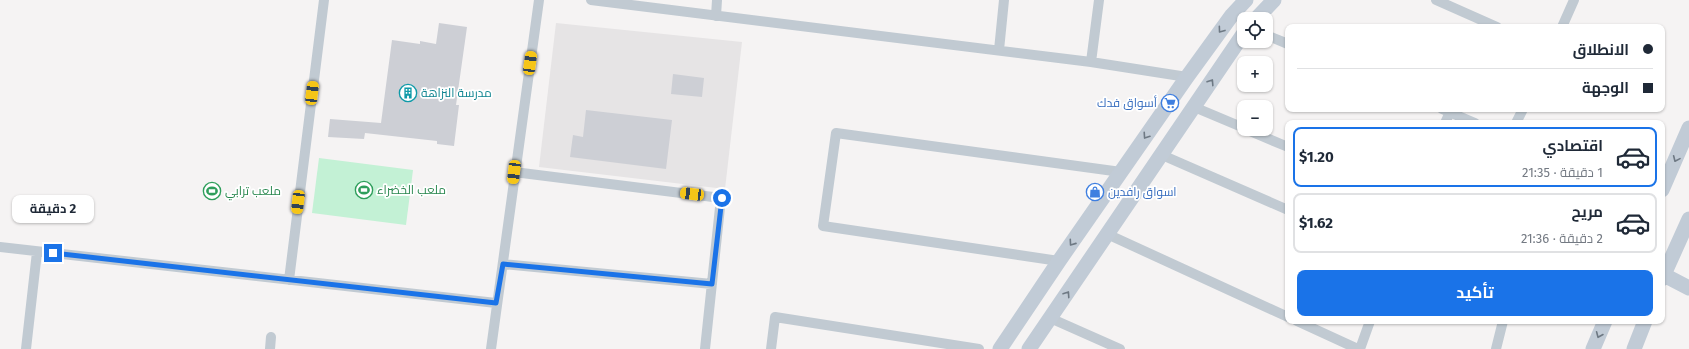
<!DOCTYPE html>
<html lang="ar">
<head>
<meta charset="utf-8">
<style>
  :root { --surface:#fff; --page:#f6f6f7; --text:#1f2937; --muted:#747a83; --line:#e0e1e3; --accent:#1a73e8 }
  body { margin:0; font-family:"Fira Sans",Cairo,sans-serif; background:var(--page); color:var(--text); direction:rtl; height:100vh; display:flex; flex-direction:column; font-size:15px; white-space:nowrap }
  * { box-sizing:border-box; margin:0 }
  p { font-size:13px; color:var(--muted) }
  .icon { flex:none; width:22px; height:22px; fill:none; stroke:currentColor; stroke-width:2; stroke-linecap:round; stroke-linejoin:round }
  .map { position:relative; flex:1; overflow:hidden; direction:ltr }
  .drawer { position:absolute; left:1285px; top:120px; width:380px; height:204px; display:flex; flex-direction:column; background:var(--surface); border-radius:8px; box-shadow:0 1px 3px #0004; direction:rtl }
  .drawer>* { flex:none }
  .hud { position:absolute; left:1285px; top:24px; width:380px; height:88px; border-radius:8px; box-shadow:0 1px 3px #0004; direction:rtl; display:grid; align-content:center; height:88px; padding:0 12px; background:var(--surface) }
  .tools { position:absolute; left:1237px; top:12px; display:grid; gap:8px }
  .tools a { display:grid; place-items:center; width:36px; height:36px; border-radius:8px; background:var(--surface); box-shadow:0 1px 3px #0004; font-size:20px }
  .end { position:absolute; width:18px; height:18px; margin:-9px; border:5px solid #1a73e8; background:#fff; box-shadow:0 0 0 2px #fff }
  .from { border-radius:50% }
  .bubble { position:absolute; height:28px; border-radius:8px; background:var(--surface); box-shadow:0 1px 3px #0004; font-size:13px; font-weight:700; line-height:28px; text-align:center; direction:rtl }
  .car { position:absolute; width:12px; height:24px; margin:-12px -6px; border-radius:5px; box-shadow:0 0 3px 1px #0007; background:linear-gradient(#f5c518 24%,#345 0 40%,#f5c518 0 76%,#345 0 86%,#f5c518 0) }
  .hud b { display:flex; align-items:center; gap:14px; height:38px; font-size:15px }
  .hud b+b { border-top:1px solid var(--line) }
  .hud i { width:10px; height:10px; background:var(--text) }
  ul { padding:7px 0 0; list-style:none }
  li { display:flex; align-items:center; gap:12px; height:60px; margin:0 8px 6px; padding:0 4px; border:2px solid var(--line); border-radius:8px }
  li div { flex:1 }
  li b { display:block; font-size:15px }
  li em { font-style:normal; font-weight:700 }
  li.on { border-color:var(--accent) }
  li>.icon { width:36px; height:36px; stroke-width:1.5 }
  .action { display:flex; gap:8px; margin-top:auto; padding:8px 12px }
  .action a { flex:1; height:46px; border-radius:8px; background:var(--accent); color:#fff; font-size:16px; font-weight:700; line-height:46px; text-align:center }
  .map>svg:first-child { display:block }
  .education { fill:#e6e4e5 }
  .green { fill:#c3f1d5 }
  .building { fill:#cdcfd5 }
  .lines { fill:none; stroke-linecap:round; stroke-linejoin:round }
  .street { stroke:#c1cad2; stroke-width:10 }
  .secondary { stroke:#c1cbd6; stroke-width:15 }
  .oneway { stroke:#6e7984 }
  .route { stroke:#1a73e8; stroke-width:5 }
  .labels { text-anchor:middle; dominant-baseline:central; stroke-width:3.5; stroke-linejoin:round; paint-order:stroke }
  .culture-label { font-size:12px; fill:#0d838f; stroke:#fff; text-anchor:start }
  .shop-label { font-size:12px; fill:#366cbe; stroke:#fff; text-anchor:end }
  .leisure-label { font-size:12px; fill:#27864d; stroke:#fff; text-anchor:start }
</style>
</head>
<body>
<div class="map">
<svg width="1689" height="349" viewBox="0 0 1689 349">
  <rect width="100%" height="100%" fill="#f5f3f3"/>
  <path class="education" d="M556,23L742,42L725,189L539,167Z"/>
  <path class="green" d="M319,158L413,170L406,225L312,213Z"/>
  <path class="building" d="M439,23L467,27L456,105H459L454,146L437,144V141L365,133L364,139L328,137L330,119L381,123L392,40L420,44V41L436,44Z
    M673,74L704,78L702,97L671,94Z
    M586,110L672,120L666,169L570,157L573,135L583,137Z"/>
  <g class="lines">
    <path class="street" d="M591,0L1091,62L1187,77
      M1436,0L1497,27
      M716,16L717,0
      M1562,27L1574,0
      M1266,35L1288,44
      M999,50L1004,0
      M1091,62L1099,0
      M1194,107L1244,128
      M1442,109L1475,123
      M1445,123L1450,112
      M1516,123L1523,109
      M1245,129L1288,147
      M1162,155L1288,210
      M514,172L721,198L705,349
      M1107,234L1288,317
      M0,247L496,303
      M1059,261L823,226L836,133L1121,172
      M503,264L712,284
      M289,280L324,0
      M1050,318L1120,349
      M1297,321L1358,349
      M26,349L37,252
      M270,349L271,337
      M491,349L539,0
      M771,349L775,317L979,349
      M1360,349L1370,321
      M1496,349L1503,321"/>
    <path class="secondary" d="M1256,19L1274,0
      M1662,190L1689,128
      M1664,275L1689,288
      M1662,279L1689,219
      M1000,349L1059,261L1187,77L1232,15L1246,0
      M1029,349L1244,33
      M1593,349L1605,321
      M1634,349L1645,321"/>
  </g>
  <defs><path id="oneway-chevron" d="M-2-3.5L2.5 0L-2 3.5" fill="none" stroke-width="1.6" stroke-linecap="round" stroke-linejoin="round"/></defs>
  <g class="oneway">
    <use href="#oneway-chevron" transform="translate(1221 30) rotate(126)"/>
    <use href="#oneway-chevron" transform="translate(1211 82) rotate(-57)"/>
    <use href="#oneway-chevron" transform="translate(1146 136) rotate(124)"/>
    <use href="#oneway-chevron" transform="translate(1676 159) rotate(114)"/>
    <use href="#oneway-chevron" transform="translate(1072 243) rotate(125)"/>
    <use href="#oneway-chevron" transform="translate(1067 294) rotate(-56)"/>
    <use href="#oneway-chevron" transform="translate(1599 335) rotate(113)"/>
  </g>
  <g class="lines">
    <path class="route" d="M53,253L496,303L503,264L712,284L722,198"/>
  </g>
  <defs>
    <symbol id="building-ring" viewBox="-11 -11 22 22"><circle r="9.5" fill="#fff" stroke="#0f9aa8" stroke-width="1.5"/><path d="M-4-6H4V6H1V3H-1V6H-4ZM-2.5-4.3h1.7v1.8h-1.7ZM.8-4.3h1.7v1.8H.8ZM-2.5-1h1.7V.8h-1.7ZM.8-1h1.7V.8H.8Z" fill="#0f9aa8"/></symbol>
    <symbol id="supermarket-ring" viewBox="-11 -11 22 22"><circle r="9.5" fill="#fff" stroke="#3f7fe0" stroke-width="1.5"/><path d="M-6-5.5h2.5l.6 2H6L4.5 2H-2.5L-4.4-4H-6ZM-1.5 3.2a1.3 1.3 0 1 0 .1 0ZM3 3.2a1.3 1.3 0 1 0 .1 0Z" fill="#3f7fe0"/></symbol>
    <symbol id="stadium-ring" viewBox="-11 -11 22 22"><circle r="9.5" fill="#fff" stroke="#2e9e5b" stroke-width="1.5"/><path d="M0-5a6.5 5 0 1 0 0 10a6.5 5 0 1 0 0-10ZM-3.5-1.8h7v3.6h-7Z" fill="#2e9e5b"/></symbol>
    <symbol id="shop-ring" viewBox="-11 -11 22 22"><circle r="9.5" fill="#fff" stroke="#3f7fe0" stroke-width="1.5"/><path d="M-5-2.5h2.3a2.7 3.5 0 0 1 5.4 0H5L5.5 6h-11ZM-1.5-2.5h3a1.5 2.3 0 0 0-3 0Z" fill="#3f7fe0"/></symbol>
  </defs>
  <g fill-rule="evenodd">
    <use href="#building-ring" x="398" y="83" width="20" height="20"/>
    <use href="#supermarket-ring" x="1160" y="93" width="20" height="20"/>
    <use href="#stadium-ring" x="354" y="180" width="20" height="20"/>
    <use href="#stadium-ring" x="202" y="181" width="20" height="20"/>
    <use href="#shop-ring" x="1085" y="182" width="20" height="20"/>
  </g>
  <g class="labels">
    <g class="culture-label">
      <text x="421" y="93">مدرسة النزاهة</text>
    </g>
    <g class="shop-label">
      <text x="1157" y="103">أسواق فدك</text>
      <text x="1108" y="192" text-anchor="start">اسواق رافدين</text>
    </g>
    <g class="leisure-label">
      <text x="377" y="190">ملعب الخضراء</text>
      <text x="225" y="191">ملعب ترابي</text>
    </g>
  </g>
</svg>
<div class="tools">
<a><svg class="icon" aria-label="locate" viewBox="0 0 24 24"><circle cx="12" cy="12" r="6"/><path d="M12 2v4M12 18v4M2 12h4M18 12h4"/></svg></a>
<a>+</a>
<a>−</a>
</div>
<i class="end from" style="left:722px;top:198px"></i>
<i class="end" style="left:53px;top:253px"></i>
<div class="bubble" style="left:12px;top:195px;width:82px">2 دقيقة</div>
<i class="car" style="left:530px;top:63px;rotate:8deg"></i>
<i class="car" style="left:312px;top:93px;rotate:7deg"></i>
<i class="car" style="left:514px;top:172px;rotate:187deg"></i>
<i class="car" style="left:692px;top:194px;rotate:277deg"></i>
<i class="car" style="left:298px;top:202px;rotate:187deg"></i>
<div class="hud">
<b><i class="from"></i>الانطلاق</b>
<b><i></i>الوجهة</b>
</div>
<section class="drawer">
<ul>
<li class="on"><svg class="icon" aria-label="car" viewBox="0 0 24 24"><path d="M5 17H2v-5l4-1 3-4h7l3 4 3 1v5h-3M9 17h6M6 11h13"/><circle cx="7" cy="17" r="2"/><circle cx="17" cy="17" r="2"/></svg><div><b>اقتصادي</b><p>1 دقيقة · 21:35</p></div><em>$1.20</em></li>
<li><svg class="icon" aria-label="car" viewBox="0 0 24 24"><path d="M5 17H2v-5l4-1 3-4h7l3 4 3 1v5h-3M9 17h6M6 11h13"/><circle cx="7" cy="17" r="2"/><circle cx="17" cy="17" r="2"/></svg><div><b>مريح</b><p>2 دقيقة · 21:36</p></div><em>$1.62</em></li>
</ul>
<div class="action"><a>تأكيد</a></div>
</section>
</div>
</body>
</html>
